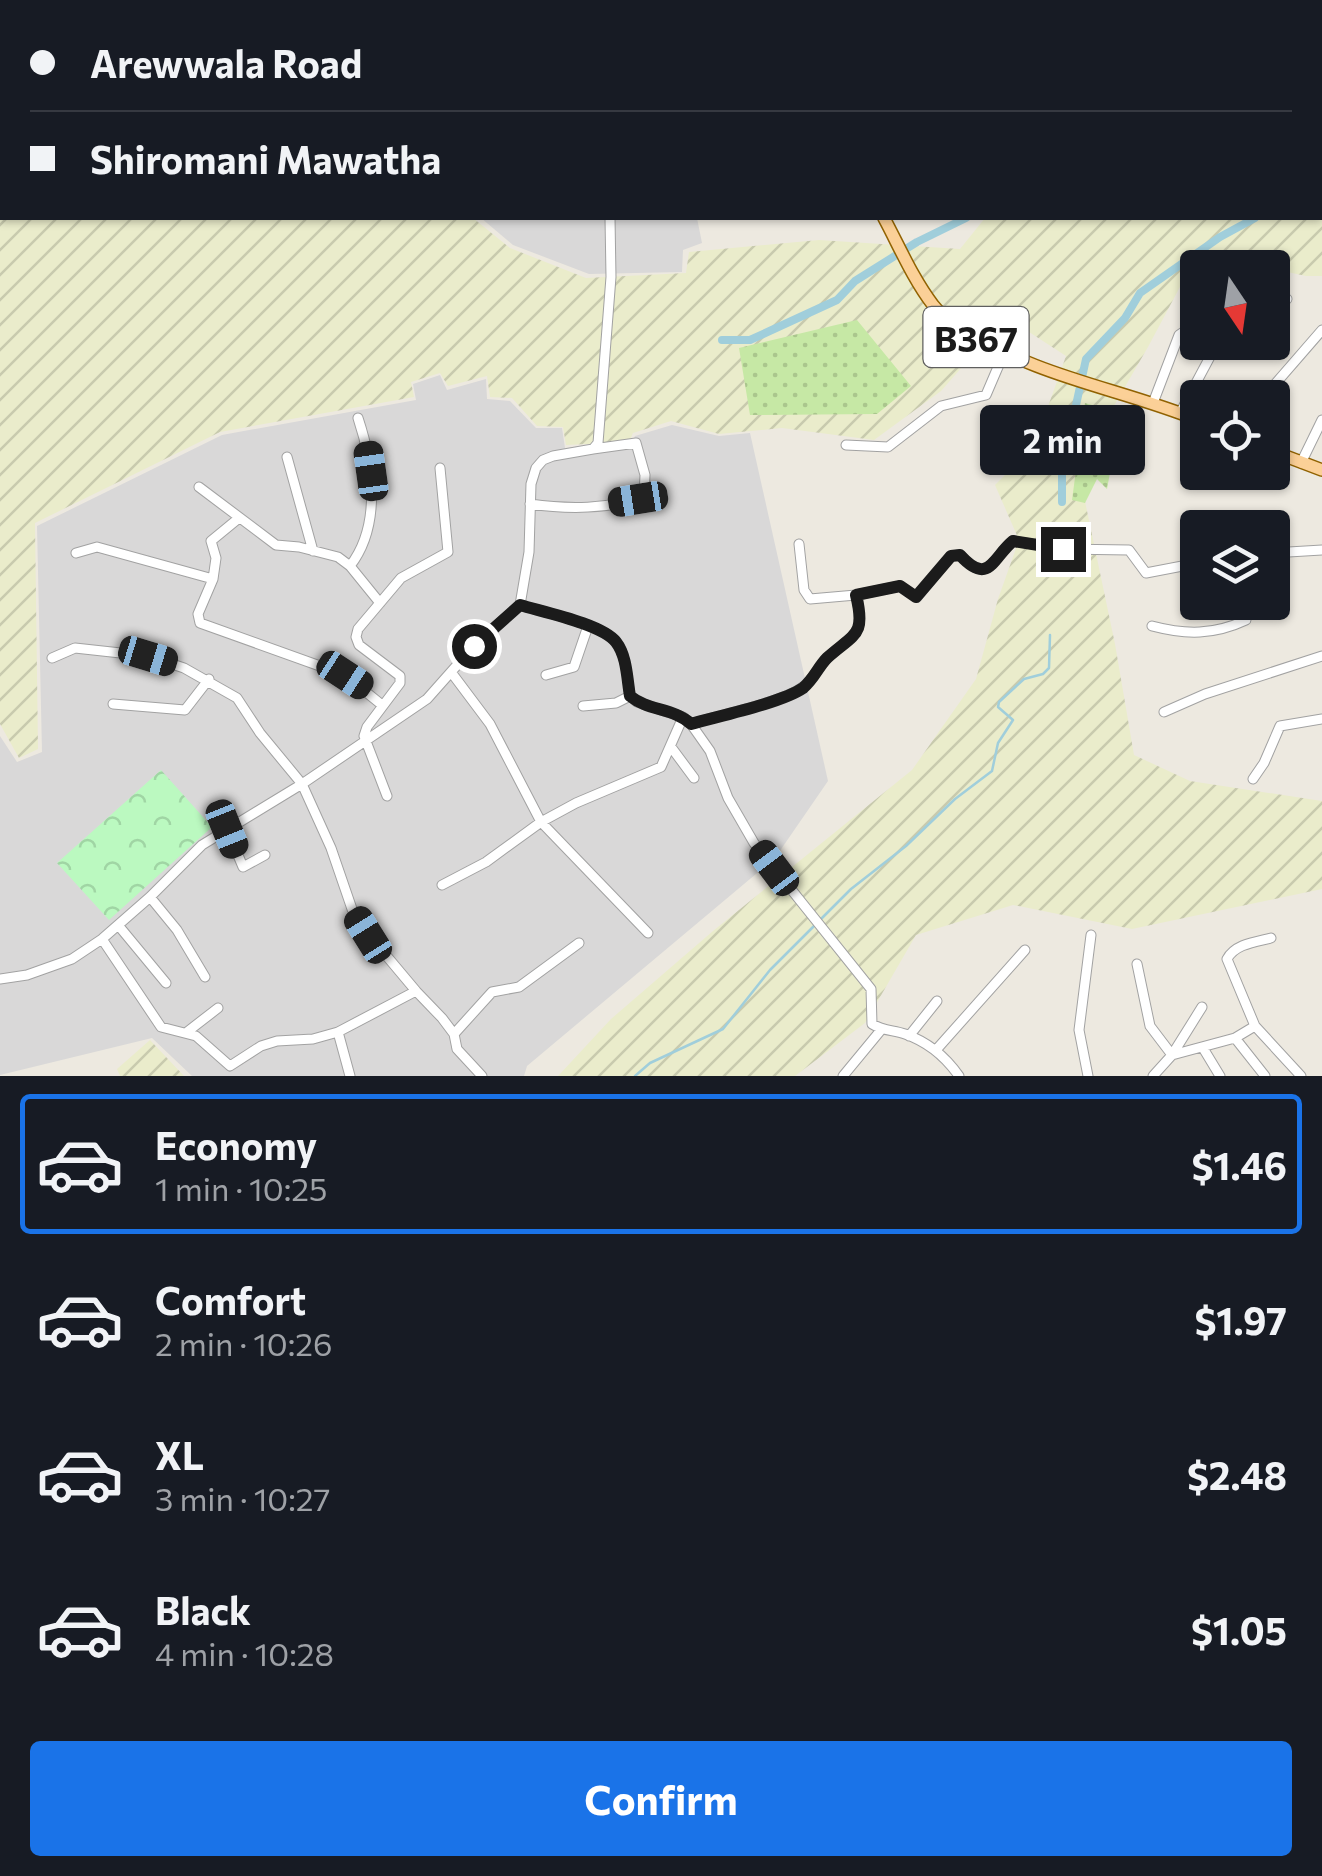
<!DOCTYPE html>
<html lang="en">
<head>
<meta charset="utf-8">
<style>
  :root { --surface:#171b24; --page:#242831; --text:#f1f3f6; --muted:#9ea1a6; --line:#363941; --accent:#1a73e8 }
  body { margin:0; font-family:Commissioner,sans-serif; background:var(--page); color:var(--text); height:100vh; display:flex; flex-direction:column; font-size:38px; white-space:nowrap }
  * { box-sizing:border-box; margin:0 }
  p { font-size:32px; color:var(--muted) }
  .icon { flex:none; width:55px; height:55px; fill:none; stroke:currentColor; stroke-width:2; stroke-linecap:round; stroke-linejoin:round }
  .map { position:relative; height:1076px; overflow:hidden }
  .panel { display:flex; flex-direction:column; background:var(--surface); flex:1 }
  .panel>* { flex:none }
  .top-card { position:absolute; left:0px; top:0px; width:1322px; height:220px; box-shadow:0 2px 8px #0004; display:grid; align-content:center; height:220px; padding:0 30px; background:var(--surface) }
  .needle { width:65px; rotate:167deg }
  .buttons { position:absolute; left:1180px; top:250px; display:grid; gap:20px }
  .buttons a { display:grid; place-items:center; width:110px; height:110px; border-radius:10px; background:var(--surface); box-shadow:0 2px 8px #0004; font-size:50px }
  .end { position:absolute; width:45px; height:45px; margin:-22px; border:12px solid #1b1b1b; background:#fff; box-shadow:0 0 0 5px #fff }
  .from { border-radius:50% }
  .bubble { position:absolute; height:70px; border-radius:10px; background:var(--surface); box-shadow:0 2px 8px #0004; font-size:32px; font-weight:700; line-height:70px; text-align:center }
  .car { position:absolute; width:30px; height:60px; margin:-30px -15px; border-radius:12px; box-shadow:0 0 8px 2px #0007; background:linear-gradient(#222 24%,#8ab4d8 0 40%,#222 0 76%,#8ab4d8 0 86%,#222 0) }
  .top-card b { display:flex; align-items:center; gap:35px; height:95px; font-size:38px }
  .top-card b+b { border-top:2px solid var(--line) }
  .top-card i { width:25px; height:25px; background:var(--text) }
  ul { padding:18px 0 0; list-style:none }
  li { display:flex; align-items:center; gap:30px; height:140px; margin:0 20px 15px; padding:0 10px; border:5px solid transparent; border-radius:10px }
  li div { flex:1 }
  li b { display:block; font-size:38px }
  li em { font-style:normal; font-weight:700 }
  li.selected { border-color:var(--accent) }
  li>.icon { width:90px; height:90px; stroke-width:1.5 }
  .button { display:flex; gap:20px; margin-top:auto; padding:20px 30px }
  .button a { flex:1; height:115px; border-radius:10px; background:var(--accent); color:#fff; font-size:40px; font-weight:700; line-height:115px; text-align:center }
  .map>svg:first-child { display:block }
  .residential { fill:#d9d8d8 }
  .farmland { fill:url(#farmland-furrows) }
  .grass { fill:url(#grass-dots) }
  .park { fill:url(#park-crowns) }
  .lines { fill:none; stroke-linecap:round; stroke-linejoin:round }
  .stream { stroke:#a0cedb; stroke-width:2.5 }
  .canal { stroke:#a0cedb; stroke-width:8 }
  .minor-casing { stroke:#a2a2a2; stroke-width:11 }
  .major-casing { stroke:#916200; stroke-width:14 }
  .minor { stroke:#fff; stroke-width:9 }
  .major { stroke:#fbd097; stroke-width:11 }
  .route { stroke:#1b1b1b; stroke-width:12 }
  .labels { text-anchor:middle; dominant-baseline:central; stroke-width:9; stroke-linejoin:round; paint-order:stroke }
  .shield { fill:#fff; stroke:#5f5f5f; stroke-width:2.5 }
  .shield-label { font-size:35px; font-weight:bold; fill:#1b1b1b }
</style>
</head>
<body>
<div class="map">
<svg width="1322" height="1076" viewBox="0 0 1322 1076">
  <defs>
    <pattern id="farmland-furrows" width="10" height="10" patternUnits="userSpaceOnUse" patternTransform="scale(2.5)"><rect width="10" height="10" fill="#eaeccb"/><path d="M-1 1l2-2M0 10L10 0M9 11l2-2" fill="none" stroke="#c8caae"/></pattern>
    <pattern id="grass-dots" width="8" height="8" patternUnits="userSpaceOnUse" patternTransform="scale(2.5)"><rect width="8" height="8" fill="#c6e8a5"/><path d="M2 2h.1M6 6h.1" fill="none" stroke="#aac68d" stroke-width="1.8" stroke-linecap="round"/></pattern>
    <pattern id="park-crowns" width="20" height="18" patternUnits="userSpaceOnUse" patternTransform="scale(2.5)"><rect width="20" height="18" fill="#bbf9c0"/><path d="M2 6a3 3 0 1 1 6 0M12 15a3 3 0 1 1 6 0" fill="none" stroke="#a0d5a4"/></pattern>
  </defs>
  <rect width="100%" height="100%" fill="#ede9e0"/>
  <path class="residential" d="M0,0H647L648,2H2V57Z
    M481,218H697L702,243L683,250L682,272L589,274L513,245Z
    M440,375L447,390L486,379L487,399L510,401L536,428H562L565,448L631,444L635,436L672,425L719,436L750,433L828,781L775,858L527,1066L524,1076H192L152,1038L0,1075V736L17,762L42,752L37,526L222,435L416,400L413,384Z"/>
  <path class="farmland" d="M1098,0H1322V276H1306L1198,253L1148,347L1078,468L1115,644L1134,755L1190,781L1322,801V889L1132,929L1013,905L916,935L865,1023L795,1076H558L611,1019L713,931L912,770L976,679L998,599L1019,540L995,485L1034,446L1066,356L1006,317L941,391L874,440L782,428L719,434L671,421L633,433L629,442L566,445L563,427L537,426L512,398L490,397L487,376L448,386L440,373L411,382L414,397L220,432L35,523L38,749L19,758L0,724V61L2,218H473L510,248L586,278L686,273L689,252L819,240L960,249L985,218H1320V2H1098Z
    M150,1040L184,1076H120L117,1069Z"/>
  <path class="grass" d="M857,320L911,386L877,414L750,415L739,348Z
    M1085,403L1113,411L1114,415L1120,419L1107,489L1097,479L1085,503L1072,500Z"/>
  <path class="park" d="M161,770L212,827L109,920L57,863Z"/>
  <g class="lines">
    <path class="stream" d="M635,1076L650,1063L723,1029L770,970L851,889L906,846L955,799L992,771L998,743L1013,720L998,707L999,702L1024,679L1043,674L1049,668L1050,635"/>
    <path class="canal" d="M1228,2L1231,0
      M1320,117L1322,112
      M722,340H750L837,300L855,281L917,242L966,218
      M1062,502V470L1086,359L1125,318L1140,293L1220,237L1255,218"/>
    <defs>
      <path id="minor" d="M242,0L245,2
        M492,0L493,2
        M750,0V2
        M1048,0L1049,2
        M161,2L163,0
        M328,2L331,0
        M782,2L783,0
        M0,46L2,45
        M1272,310L1287,299
        M1263,398L1322,330
        M1153,403L1179,335L1198,322
        M1180,413L1212,353L1227,342
        M846,445L888,447L941,406L986,395L1004,353
        M287,457L313,551
        M1301,463L1322,420
        M199,487L276,545L299,547L338,557L350,566L380,603
        M530,504C565,509 611,510 644,496L645,475L636,443L593,449
        M1228,526V528
        M799,544L804,590L810,599L856,595L900,586L917,597L951,556L960,555C990,587 992,557 1013,541L1063,549L1129,550L1146,573L1198,563
        M76,553L97,547L213,579L198,614L200,623L345,675L382,705
        M1272,553L1322,550
        M350,566C382,525 373,463 358,418
        M213,579L216,558L211,541L239,518
        M520,605C543,612 602,624 616,642C627,656 627,679 630,696L637,702L683,717L691,724L710,751L728,798L754,843L871,989L872,1024C883,1031 893,1030 905,1034C928,1042 945,1056 959,1076
        M1152,626C1186,635 1214,635 1246,620L1247,602
        M52,658L75,648L148,656L184,668L237,698L260,733L302,784L331,848L352,909L369,935L416,991
        M451,672L490,724L541,822L648,933
        M546,675L574,667L588,626
        M113,704L185,710L209,679
        M583,706L616,703L630,696
        M1164,712L1205,694L1322,656
        M691,724C719,715 781,703 803,687C814,679 818,667 827,658C854,633 866,636 856,595
        M671,747L694,778
        M1253,779L1264,763L1280,726L1322,719
        M387,796L364,736L367,727L400,683V676L359,645L356,637L358,629L401,578L448,552L440,468
        M227,829L243,867L265,855
        M442,885L486,862L541,822L576,803L661,767L683,717
        M150,897L177,930L205,977
        M118,925L166,983
        M1271,938C1255,942 1235,944 1227,959L1255,1026L1301,1076
        M102,939L161,1027L196,1036L230,1066L261,1046L277,1041L313,1039L338,1032L416,991L442,1018L454,1034L457,1049L482,1076
        M1137,964L1150,1026L1172,1055L1202,1007
        M0,979L27,975L72,959L102,939L150,897L202,845L302,784L427,699L474,646L520,605L529,552L531,484L536,468L543,460L553,456L593,449L598,443L611,277L610,218
        M187,1032L218,1008
        M338,1032L350,1076
        M454,1034L492,992L519,987L579,943
        M909,1036L937,1001
        M1235,1038L1265,1076
        M1203,1048L1220,1076
        M936,1050L1025,950
        M843,1076L881,1030
        M1088,1076L1079,1030L1091,935
        M1153,1076L1172,1055L1235,1038L1255,1026"/>
      <path id="major" d="M814,0V2
        M884,218C899,246 913,279 933,305C940,315 952,321 963,328C1034,377 1119,388 1198,420
        M1272,451L1322,470"/>
    </defs>
    <use href="#minor" class="minor-casing"/>
    <use href="#major" class="major-casing"/>
    <use href="#minor" class="minor"/>
    <use href="#major" class="major"/>
  </g>
  <g class="lines">
    <path class="route" d="M474,646L520,605C543,612 602,624 616,642C627,656 627,679 630,696C648,711 674,708 691,724C719,716 781,703 803,688C814,679 818,667 827,658C855,633 866,636 856,595L900,586L916,597L951,556L960,555C989,587 993,557 1013,541L1063,549"/>
  </g>
  <g class="labels">
    <rect class="shield" x="923.5" y="307" width="105" height="60" rx="8"/>
    <g class="shield-label">
      <text x="976" y="337">B367</text>
    </g>
  </g>
</svg>
<div class="buttons">
<a><svg class="needle" viewBox="-14 -14 28 28"><path d="M0-13l5 13h-10z" fill="#e53935"/><path d="M0 13l5-13h-10z" fill="#9ea1a6"/></svg></a>
<a><svg class="icon" aria-label="locate" viewBox="0 0 24 24"><circle cx="12" cy="12" r="6"/><path d="M12 2v4M12 18v4M2 12h4M18 12h4"/></svg></a>
<a><svg class="icon" aria-label="layers" viewBox="0 0 24 24"><path d="M12 4l9 5-9 5-9-5zM3 14l9 5 9-5"/></svg></a>
</div>
<i class="end from" style="left:474px;top:646px"></i>
<i class="end" style="left:1063px;top:549px"></i>
<div class="bubble" style="left:980px;top:405px;width:165px">2 min</div>
<i class="car" style="left:371px;top:471px;rotate:352deg"></i>
<i class="car" style="left:638px;top:499px;rotate:261deg"></i>
<i class="car" style="left:148px;top:656px;rotate:107deg"></i>
<i class="car" style="left:345px;top:675px;rotate:123deg"></i>
<i class="car" style="left:227px;top:829px;rotate:158deg"></i>
<i class="car" style="left:774px;top:868px;rotate:323deg"></i>
<i class="car" style="left:368px;top:935px;rotate:328deg"></i>
<div class="top-card">
<b><i class="from"></i>Arewwala Road</b>
<b><i></i>Shiromani Mawatha</b>
</div>
</div>
<section class="panel">
<ul>
<li class="selected"><svg class="icon" aria-label="car" viewBox="0 0 24 24"><path d="M5 17H2v-5l4-1 3-4h7l3 4 3 1v5h-3M9 17h6M6 11h13"/><circle cx="7" cy="17" r="2"/><circle cx="17" cy="17" r="2"/></svg><div><b>Economy</b><p>1 min · 10:25</p></div><em>$1.46</em></li>
<li><svg class="icon" aria-label="car" viewBox="0 0 24 24"><path d="M5 17H2v-5l4-1 3-4h7l3 4 3 1v5h-3M9 17h6M6 11h13"/><circle cx="7" cy="17" r="2"/><circle cx="17" cy="17" r="2"/></svg><div><b>Comfort</b><p>2 min · 10:26</p></div><em>$1.97</em></li>
<li><svg class="icon" aria-label="car" viewBox="0 0 24 24"><path d="M5 17H2v-5l4-1 3-4h7l3 4 3 1v5h-3M9 17h6M6 11h13"/><circle cx="7" cy="17" r="2"/><circle cx="17" cy="17" r="2"/></svg><div><b>XL</b><p>3 min · 10:27</p></div><em>$2.48</em></li>
<li><svg class="icon" aria-label="car" viewBox="0 0 24 24"><path d="M5 17H2v-5l4-1 3-4h7l3 4 3 1v5h-3M9 17h6M6 11h13"/><circle cx="7" cy="17" r="2"/><circle cx="17" cy="17" r="2"/></svg><div><b>Black</b><p>4 min · 10:28</p></div><em>$1.05</em></li>
</ul>
<div class="button"><a>Confirm</a></div>
</section>
</body>
</html>
